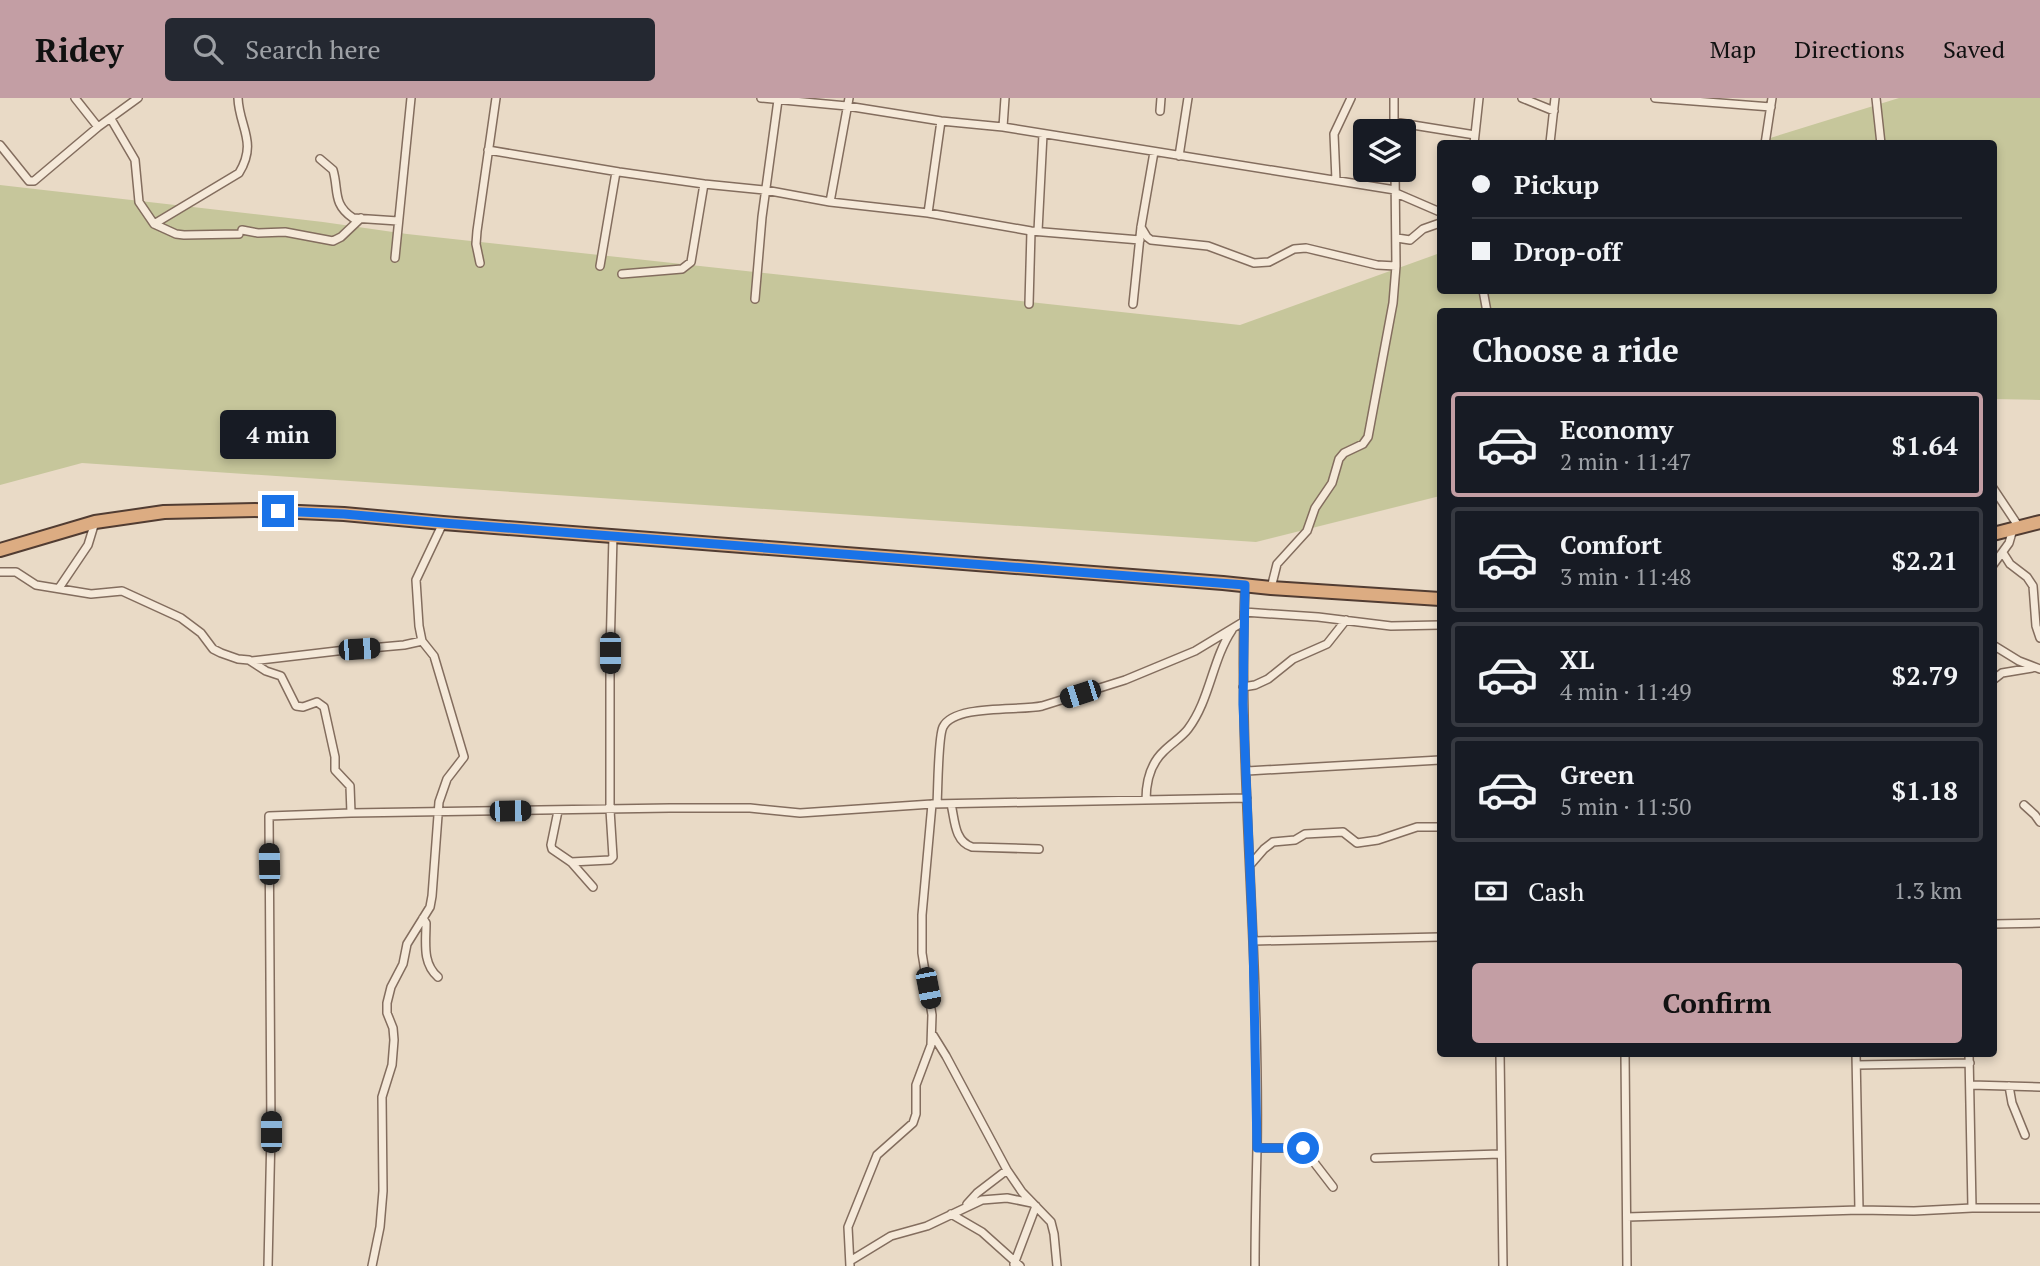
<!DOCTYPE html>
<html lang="en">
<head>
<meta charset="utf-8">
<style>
  :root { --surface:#171b24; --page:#242831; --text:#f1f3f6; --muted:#9ea1a6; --line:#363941; --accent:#c39ea4 }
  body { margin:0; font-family:"PT Serif",serif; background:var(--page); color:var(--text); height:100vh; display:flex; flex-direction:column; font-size:26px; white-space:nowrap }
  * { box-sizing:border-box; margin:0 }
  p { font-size:23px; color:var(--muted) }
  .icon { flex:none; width:38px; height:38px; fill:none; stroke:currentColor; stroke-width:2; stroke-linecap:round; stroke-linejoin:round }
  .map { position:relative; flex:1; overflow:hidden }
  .panel { position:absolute; left:1437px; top:210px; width:560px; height:749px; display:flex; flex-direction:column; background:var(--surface); border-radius:7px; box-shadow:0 4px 10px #0003 }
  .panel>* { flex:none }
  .banner { position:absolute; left:1437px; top:42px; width:560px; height:154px; border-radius:7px; box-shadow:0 4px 10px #0003; display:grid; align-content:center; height:154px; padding:0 35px; background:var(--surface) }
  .tools { position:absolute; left:1353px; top:21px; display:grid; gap:14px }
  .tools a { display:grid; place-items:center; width:63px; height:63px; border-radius:7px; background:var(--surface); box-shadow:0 4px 10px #0003; font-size:35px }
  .end { position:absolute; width:32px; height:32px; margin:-16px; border:9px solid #1a73e8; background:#fff; box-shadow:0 0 0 4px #fff }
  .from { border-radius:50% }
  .bubble { position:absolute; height:49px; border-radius:7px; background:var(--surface); box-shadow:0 4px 10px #0003; font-size:23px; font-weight:800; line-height:49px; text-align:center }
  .car { position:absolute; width:21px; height:42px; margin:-21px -10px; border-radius:9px; box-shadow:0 0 5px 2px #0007; background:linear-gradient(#222 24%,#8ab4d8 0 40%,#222 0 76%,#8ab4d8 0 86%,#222 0) }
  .banner b { display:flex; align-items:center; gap:24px; height:66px; font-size:26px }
  .banner b+b { border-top:2px solid var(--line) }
  .banner i { width:18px; height:18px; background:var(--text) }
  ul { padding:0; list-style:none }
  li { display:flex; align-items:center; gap:21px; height:105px; margin:0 14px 10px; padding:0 21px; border:4px solid var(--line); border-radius:7px }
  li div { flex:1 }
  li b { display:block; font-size:26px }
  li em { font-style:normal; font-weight:800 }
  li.current { border-color:var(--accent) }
  li>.icon { width:63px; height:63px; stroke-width:1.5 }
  h2 { padding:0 35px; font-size:32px; line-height:84px }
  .pay { display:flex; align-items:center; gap:18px; height:77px; padding:0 35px; font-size:26px }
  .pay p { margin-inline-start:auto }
  .primary-button { display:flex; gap:14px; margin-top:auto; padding:14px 35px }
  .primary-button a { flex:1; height:80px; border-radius:7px; background:var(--accent); color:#111; font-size:28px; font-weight:800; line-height:80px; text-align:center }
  header { display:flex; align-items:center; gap:42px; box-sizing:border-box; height:98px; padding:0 35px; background:var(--accent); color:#111 }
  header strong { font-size:33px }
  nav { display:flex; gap:38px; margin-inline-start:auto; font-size:24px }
  .search { width:490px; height:63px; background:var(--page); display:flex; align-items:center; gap:18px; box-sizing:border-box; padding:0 24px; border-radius:7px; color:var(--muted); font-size:26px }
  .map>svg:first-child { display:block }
  .green { fill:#c6c69b }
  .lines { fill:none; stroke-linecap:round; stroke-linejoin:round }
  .minor-casing { stroke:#836d5e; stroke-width:10 }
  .trunk-casing { stroke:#513c32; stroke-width:16 }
  .minor { stroke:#f5e9d9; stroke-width:7 }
  .trunk { stroke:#dcac82; stroke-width:12 }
  .route { stroke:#1a73e8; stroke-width:9 }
</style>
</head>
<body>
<header>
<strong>Ridey</strong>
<div class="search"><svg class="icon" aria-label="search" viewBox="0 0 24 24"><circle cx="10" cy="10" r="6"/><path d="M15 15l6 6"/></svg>Search here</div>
<nav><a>Map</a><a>Directions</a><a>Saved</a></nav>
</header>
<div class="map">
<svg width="2040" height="1168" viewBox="0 0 2040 1168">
  <rect width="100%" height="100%" fill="#e9dac6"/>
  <path class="green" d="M1899,0H2040V302L1993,301V214H1440V398L1256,444L82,365L0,387V87L323,124L407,136L1240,227L1440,155V192H1993V46L1754,45Z"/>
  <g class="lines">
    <defs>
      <path id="minor" d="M75,0L98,29
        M761,0L847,8L941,23L1003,29L1395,92
        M1394,0V33
        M1522,0L1554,13
        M1655,0L1771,9
        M1876,0L1881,46
        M1160,13L1161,0
        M111,21L135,62L139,104L154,126L176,136L184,137L239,136
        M1394,24L1475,37
        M1003,29L1005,0
        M1550,45L1555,0
        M1474,46L1479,0
        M1765,46L1772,0
        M0,47L29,83H34L98,29L138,0
        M488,52L619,74L704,86L765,92L830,104L928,115L1031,133L1140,142
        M1179,58L1188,0
        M320,61L333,72C339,92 332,106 353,120L398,123
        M1336,82L1334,36L1351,0
        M1396,95L1440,114
        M830,104L849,0
        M928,115L941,23
        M154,126L239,75C258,44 239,29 238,0
        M1141,129L1147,139L1151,142L1208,148L1254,165L1269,164L1294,151L1306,150L1377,167L1396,168
        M242,132L258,135L285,134L333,143L341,139L361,120
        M1038,133L1043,36
        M1397,140L1410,142L1423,131L1440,125
        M395,160L411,0
        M480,165L476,146L477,133L496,0
        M600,168L616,74
        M622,176L682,171L691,164L704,86
        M1483,192L1487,214
        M755,201L762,119L778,2
        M1029,206L1031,133
        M1133,206L1141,129L1154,54
        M1993,390L2019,429
        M2003,455L2010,466L2027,479L2033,488L2036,528L2040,540
        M1993,467L2009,445L2013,431
        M0,474H16L36,487L91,496L122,493L181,520L201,535L213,551L221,555L238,561L249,562L266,573L281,578L296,608L303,609L317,604L324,609L335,659V672L350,688L351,715
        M1245,487C1240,606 1248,724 1253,843C1256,912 1258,982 1257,1051C1256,1090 1255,1129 1255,1168
        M59,490L88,447L95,424
        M1271,490L1277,466L1307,433L1315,410L1332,385L1339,361L1344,355L1363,346L1368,339L1393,205L1396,168L1395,72
        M1244,514L1318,519L1391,528L1440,527
        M1993,547L2019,563L2040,571
        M252,563L337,553L404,547L422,543L419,528L416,482L443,425
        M1993,582L2002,575L2032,570
        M1243,589L1255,587L1268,581L1293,561L1327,546L1346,522
        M1247,673L1440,662
        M1146,702C1146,684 1150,666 1164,653C1172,645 1182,639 1188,631C1210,602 1212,562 1232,532
        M937,706C938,691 938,639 943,629C954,606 1019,613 1042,608L1125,582L1195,553L1243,524
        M951,706C955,722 954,743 972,749L1039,751
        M2024,707L2035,717L2040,724
        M558,713L551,747L552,751L571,764L593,789
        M571,764L610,762L613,759L610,712V555L613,438
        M1251,766L1264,751L1273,744L1295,742L1305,736L1343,734L1357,745L1378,742L1417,729H1440
        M423,820L426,825C426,845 422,865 438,879
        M1993,826L2040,825
        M1253,843L1440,839
        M933,937L946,958L1007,1072L1022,1094L1051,1124L1054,1136L1057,1168
        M1500,956L1503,1168
        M1625,956L1627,1168
        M1856,956L1859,1112
        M1969,956L1972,1110
        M1857,967L1970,965
        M1971,987L2040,989
        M2009,988L2012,1005L2025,1037
        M1257,1050H1303L1333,1089
        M1375,1060L1500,1056
        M967,1106L977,1095L1007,1072
        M951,1116L982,1134L1020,1168
        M1627,1119L1859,1112L1914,1113L1972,1110H2040
        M850,1163L891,1138L927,1128L982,1102L1007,1100L1032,1105
        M1014,1166L1036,1108
        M268,1168L271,1034L269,718L351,715L670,710H750L800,715L932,706L1247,700
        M372,1168L380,1129L383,1093L382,999L392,967L394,942L393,930L387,915V905L391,889L403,866L407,846L430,809L432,798L439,704L447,681L464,659L434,558L422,543
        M850,1168L848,1129L877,1057L913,1025L916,1016V987L931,947L932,917L922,855V817L932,706"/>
      <path id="trunk" d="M1993,436L2040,424
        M0,452L95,424L164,414L255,412L344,416L443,425L1223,485L1271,490L1440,501"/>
    </defs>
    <use href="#minor" class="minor-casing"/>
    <use href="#trunk" class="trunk-casing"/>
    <use href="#minor" class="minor"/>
    <use href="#trunk" class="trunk"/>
  </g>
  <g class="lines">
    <path class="route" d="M278,413L344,416L443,425L1245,487L1243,606L1253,843L1257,1050H1303"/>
  </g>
</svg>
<div class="tools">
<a><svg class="icon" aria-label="layers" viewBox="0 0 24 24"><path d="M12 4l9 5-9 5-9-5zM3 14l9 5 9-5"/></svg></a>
</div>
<i class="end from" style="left:1303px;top:1050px"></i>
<i class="end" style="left:278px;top:413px"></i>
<div class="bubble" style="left:220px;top:312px;width:116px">4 min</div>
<i class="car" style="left:359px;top:551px;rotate:86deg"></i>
<i class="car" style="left:610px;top:555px;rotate:180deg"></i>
<i class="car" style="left:1080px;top:596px;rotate:252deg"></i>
<i class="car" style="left:510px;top:713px;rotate:89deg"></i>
<i class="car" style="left:269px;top:766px;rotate:359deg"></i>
<i class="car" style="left:928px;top:890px;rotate:169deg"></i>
<i class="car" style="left:271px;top:1034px;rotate:0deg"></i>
<div class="banner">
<b><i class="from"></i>Pickup</b>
<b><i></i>Drop-off</b>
</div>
<section class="panel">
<h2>Choose a ride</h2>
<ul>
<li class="current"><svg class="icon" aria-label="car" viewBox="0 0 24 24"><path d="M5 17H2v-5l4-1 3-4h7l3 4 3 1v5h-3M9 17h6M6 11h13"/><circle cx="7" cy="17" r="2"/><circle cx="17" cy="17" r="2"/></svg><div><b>Economy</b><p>2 min · 11:47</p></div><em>$1.64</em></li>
<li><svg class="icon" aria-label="car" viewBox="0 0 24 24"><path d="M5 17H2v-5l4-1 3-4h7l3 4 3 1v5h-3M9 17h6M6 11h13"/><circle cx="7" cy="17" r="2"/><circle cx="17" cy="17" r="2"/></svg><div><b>Comfort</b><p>3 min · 11:48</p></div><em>$2.21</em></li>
<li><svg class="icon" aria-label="car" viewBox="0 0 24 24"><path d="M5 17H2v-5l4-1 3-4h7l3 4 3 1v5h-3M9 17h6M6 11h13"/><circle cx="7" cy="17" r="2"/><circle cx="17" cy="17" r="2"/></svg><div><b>XL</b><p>4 min · 11:49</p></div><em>$2.79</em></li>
<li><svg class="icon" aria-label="car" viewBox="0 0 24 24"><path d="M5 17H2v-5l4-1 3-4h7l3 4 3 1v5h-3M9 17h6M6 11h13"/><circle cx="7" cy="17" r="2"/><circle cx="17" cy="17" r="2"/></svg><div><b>Green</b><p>5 min · 11:50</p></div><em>$1.18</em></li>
</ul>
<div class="pay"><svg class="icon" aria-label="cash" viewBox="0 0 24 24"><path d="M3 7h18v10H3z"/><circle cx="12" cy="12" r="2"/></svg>Cash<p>1.3 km</p></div>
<div class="primary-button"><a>Confirm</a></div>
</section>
</div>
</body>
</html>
